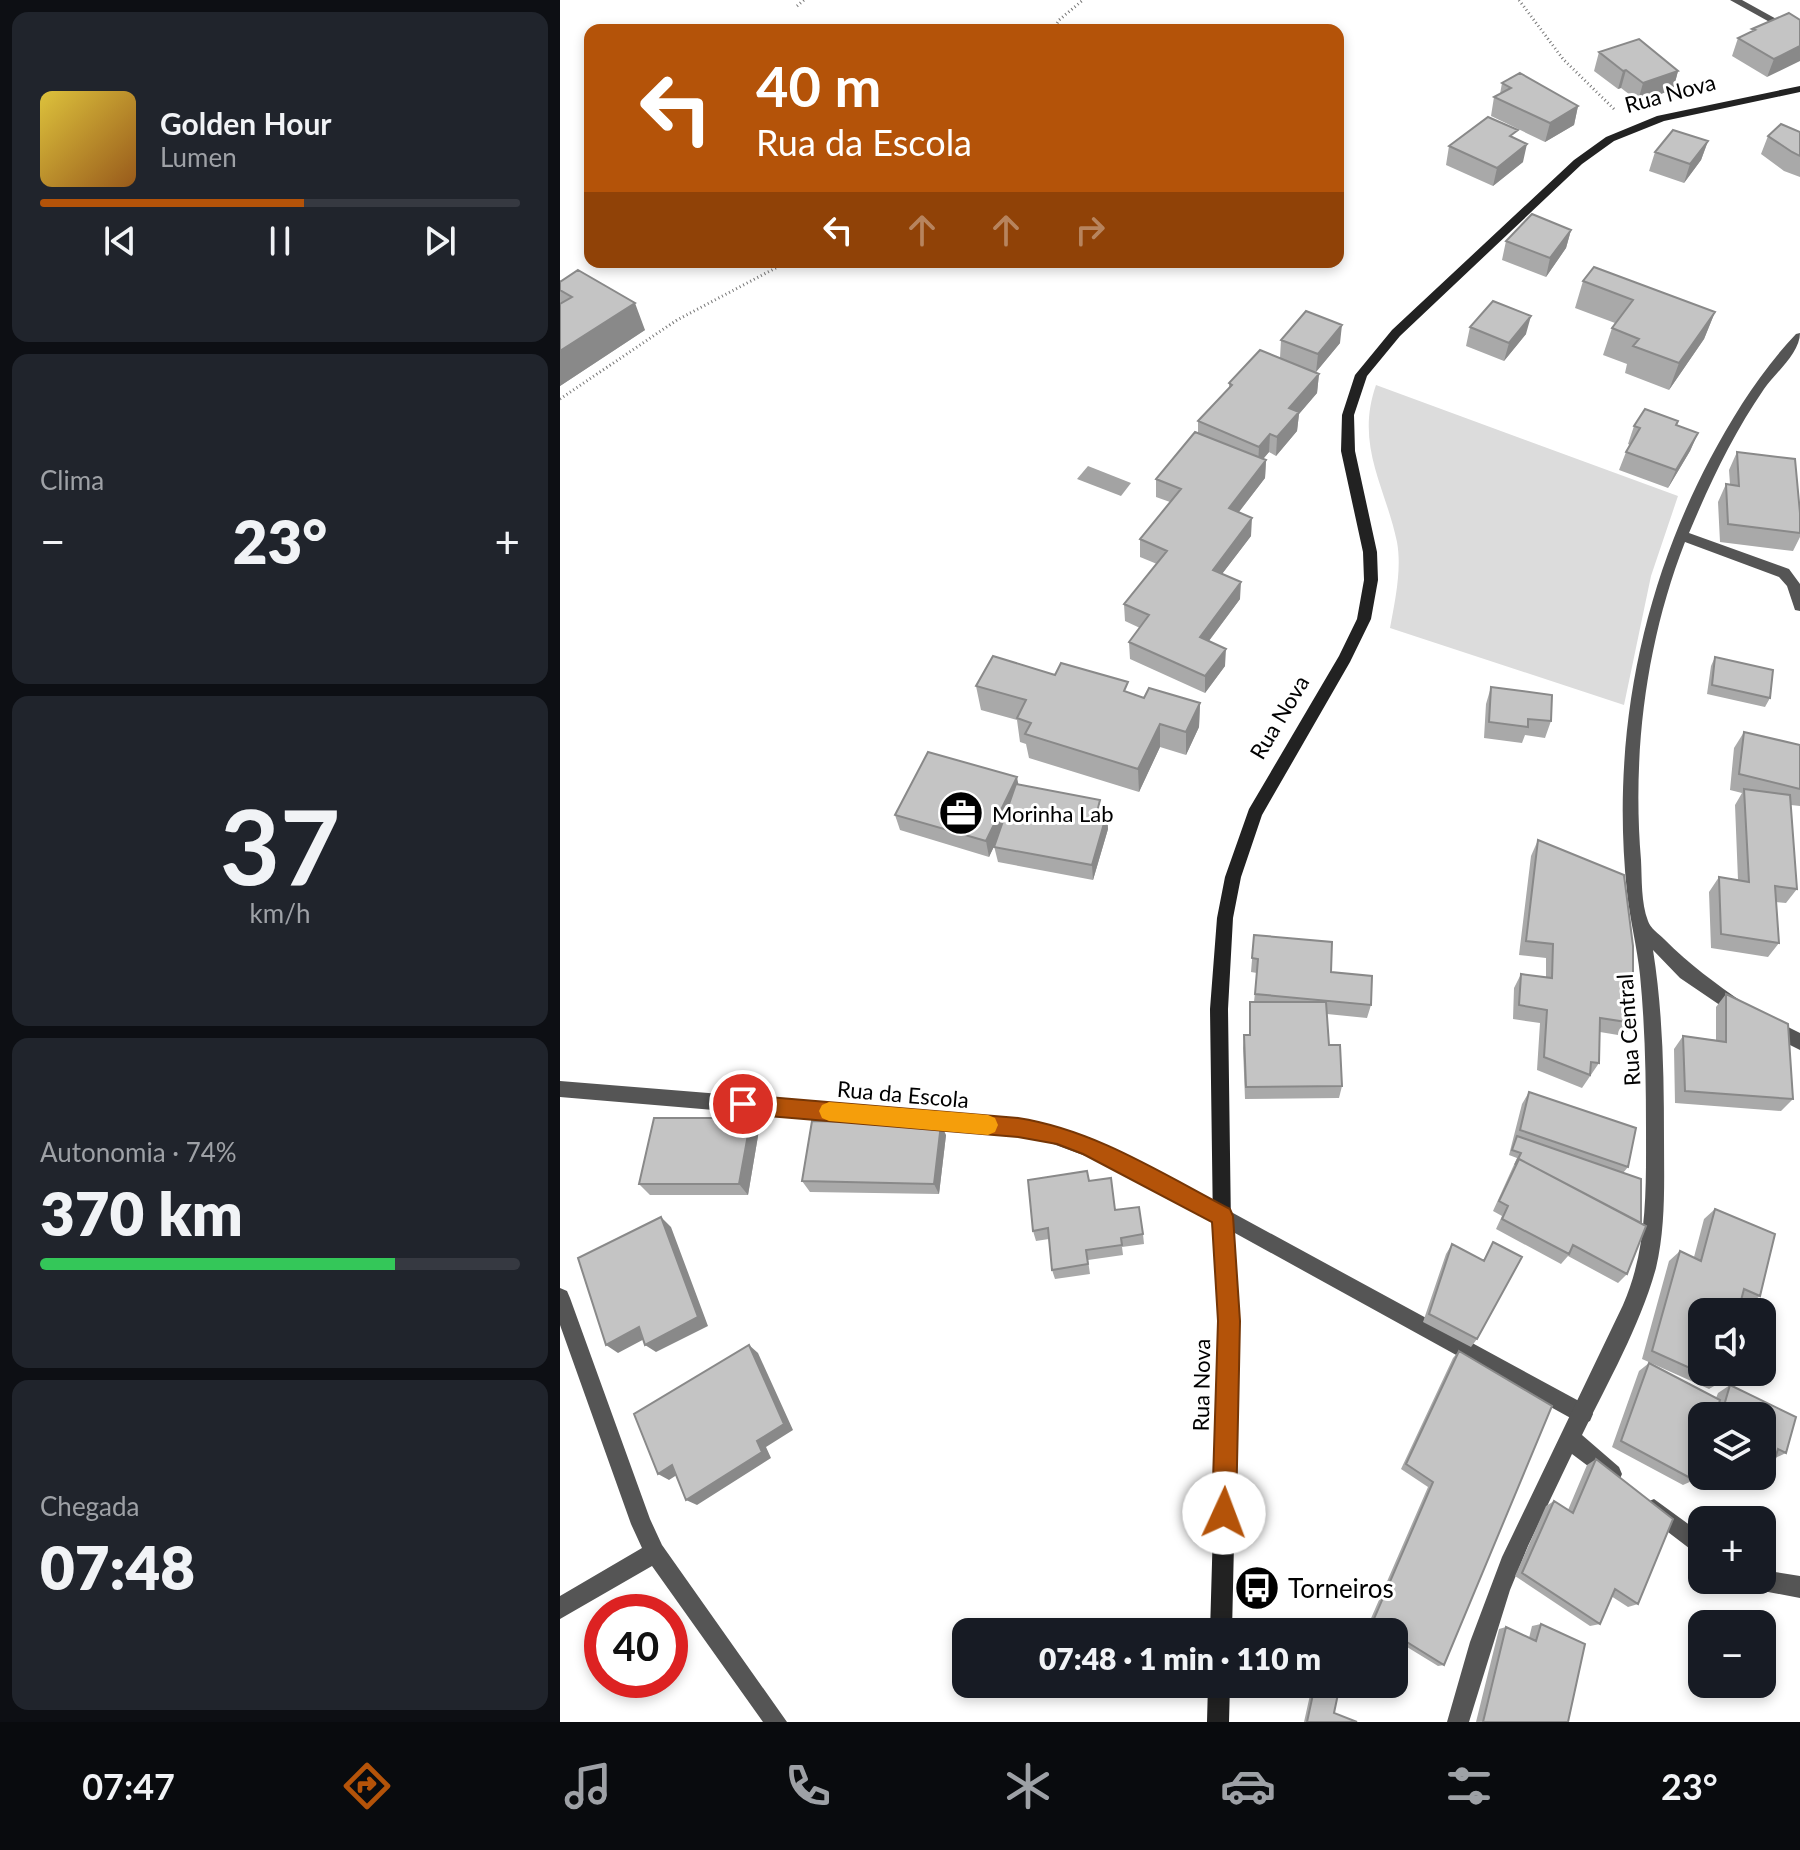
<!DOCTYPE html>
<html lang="pt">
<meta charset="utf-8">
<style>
:root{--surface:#171b24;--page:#20242c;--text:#f1f3f6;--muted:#9ea1a6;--line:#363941;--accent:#b45309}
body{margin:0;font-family:Lato,sans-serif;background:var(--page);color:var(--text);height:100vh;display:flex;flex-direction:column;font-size:30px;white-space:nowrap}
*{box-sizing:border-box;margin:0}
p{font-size:26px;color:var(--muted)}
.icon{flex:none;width:44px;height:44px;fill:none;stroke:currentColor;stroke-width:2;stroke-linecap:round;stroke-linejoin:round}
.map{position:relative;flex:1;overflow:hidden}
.drawer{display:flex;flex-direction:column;gap:12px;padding:12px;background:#0d0f14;width:560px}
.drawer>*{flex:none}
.top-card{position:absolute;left:24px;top:24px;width:760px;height:244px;border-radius:16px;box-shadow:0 4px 12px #0003;background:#b45309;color:#fff;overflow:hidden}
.buttons{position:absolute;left:1128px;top:1298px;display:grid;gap:16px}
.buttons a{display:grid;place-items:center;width:88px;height:88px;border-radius:16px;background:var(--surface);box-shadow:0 4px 12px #0003;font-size:40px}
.speed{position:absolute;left:24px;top:1594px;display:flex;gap:16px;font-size:40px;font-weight:700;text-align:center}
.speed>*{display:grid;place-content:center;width:104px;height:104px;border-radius:50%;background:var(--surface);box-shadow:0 4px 12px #0003;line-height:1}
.speed .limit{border:12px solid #d22;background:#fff;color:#111}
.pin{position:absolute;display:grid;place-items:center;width:68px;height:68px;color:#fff;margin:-34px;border:4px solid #fff;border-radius:50%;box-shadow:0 2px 8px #0007}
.me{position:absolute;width:88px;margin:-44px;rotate:2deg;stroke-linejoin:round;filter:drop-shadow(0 0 6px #0008)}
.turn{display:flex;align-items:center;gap:28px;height:168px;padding:0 40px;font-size:36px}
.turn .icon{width:104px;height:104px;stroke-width:2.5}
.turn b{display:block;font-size:56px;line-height:68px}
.lanes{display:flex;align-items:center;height:76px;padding:0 40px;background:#0003;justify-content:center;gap:40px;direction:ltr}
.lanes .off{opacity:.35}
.big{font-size:60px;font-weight:800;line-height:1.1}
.drawer .card{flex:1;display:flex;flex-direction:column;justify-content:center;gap:12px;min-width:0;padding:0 28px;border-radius:16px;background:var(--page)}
.drawer .dial{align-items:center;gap:0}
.dial b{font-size:104px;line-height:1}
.song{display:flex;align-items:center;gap:24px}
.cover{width:96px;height:96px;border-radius:12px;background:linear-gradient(135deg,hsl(50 70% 55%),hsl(30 70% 35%))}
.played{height:8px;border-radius:4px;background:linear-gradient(90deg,var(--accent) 55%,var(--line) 55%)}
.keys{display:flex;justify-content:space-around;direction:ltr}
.heat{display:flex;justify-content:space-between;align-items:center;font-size:44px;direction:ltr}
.charge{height:12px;border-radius:6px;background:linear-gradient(90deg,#34c759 74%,var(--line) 0)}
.trip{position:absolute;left:392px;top:1618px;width:456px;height:80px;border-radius:16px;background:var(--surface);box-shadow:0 4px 12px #0003;font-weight:800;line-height:80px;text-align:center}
.menu{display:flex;height:128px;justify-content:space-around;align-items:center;background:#090b0e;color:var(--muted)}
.menu .icon{width:56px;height:56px}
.menu .on{color:var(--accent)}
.menu b{font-size:36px;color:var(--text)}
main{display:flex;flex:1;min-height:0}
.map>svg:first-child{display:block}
</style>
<main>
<section class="drawer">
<div class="card">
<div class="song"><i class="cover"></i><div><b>Golden Hour</b><p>Lumen</p></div></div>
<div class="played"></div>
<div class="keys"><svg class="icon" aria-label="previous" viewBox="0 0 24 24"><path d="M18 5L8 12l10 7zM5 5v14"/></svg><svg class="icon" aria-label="pause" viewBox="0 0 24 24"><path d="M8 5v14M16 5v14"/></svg><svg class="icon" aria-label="next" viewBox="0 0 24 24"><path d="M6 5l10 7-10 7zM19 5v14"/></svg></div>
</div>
<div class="card"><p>Clima</p>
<div class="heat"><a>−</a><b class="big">23°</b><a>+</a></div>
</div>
<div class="card dial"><b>37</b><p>km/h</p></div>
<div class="card"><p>Autonomia · 74%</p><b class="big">370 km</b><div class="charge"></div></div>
<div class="card"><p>Chegada</p><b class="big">07:48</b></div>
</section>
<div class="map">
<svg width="1240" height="1722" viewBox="0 0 1240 1722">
<rect width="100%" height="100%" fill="#fff"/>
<path fill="#dcdcdc" d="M816,385l302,111 -27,80 -27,129 -234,-77c5,-27 12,-59 7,-86 -12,-57 -42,-97 -21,-157z"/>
<path fill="#a3a3a3" d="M528,466l43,17 -10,13 -44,-17z"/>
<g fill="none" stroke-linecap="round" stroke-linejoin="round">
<path stroke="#777" stroke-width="3" stroke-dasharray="1 3" stroke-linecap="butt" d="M959,0l44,59 52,51
M237,6l7,-6
M493,30l6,-10 24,-20
M0,399l117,-79 110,-58"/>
<path fill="#555" fill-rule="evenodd" d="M1170,0h12l58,32v7z
M662,1207l368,200 3,7 -3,7 -7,3 -7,-3 -361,-199 -2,-6 2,-6z"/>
<path fill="#555" fill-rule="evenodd" d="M1240,333c0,20 -24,39 -36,56 -31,45 -54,94 -75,144l100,36 11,15v27l-5,-1 -8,-24 -8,-9 -94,-35c-39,100 -53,211 -44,318 1,19 0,43 7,61 2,7 11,13 16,18 26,26 51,44 81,65l3,5 -3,5 -6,3 -6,-3 -53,-36 -27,-28c10,63 11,126 11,189 0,43 2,87 -8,129 -16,58 -48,114 -74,167l37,32 3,7 -3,7 -7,3 -40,-30 -44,92 -18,44 -41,132h-22l23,-80 32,-85 121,-252c25,-57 23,-117 23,-178 0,-51 -1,-101 -6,-152 -3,-28 -10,-55 -13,-83 -16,-151 13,-300 83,-433 24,-45 51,-88 86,-125z
M1210,1018l30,15v17l-36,-18 -3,-6 3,-6z
M0,1081l458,37c77,17 142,55 211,92l2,6 -2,6 -7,3 -131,-67 -46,-17 -27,-5 -458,-39z
M0,1288l7,3 3,7 80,221 12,26 125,177h-24l-111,-156 -92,53v-23l82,-48 -11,-24 -71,-199z
M1094,1499l48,35v24l-55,-42 -3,-7 3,-7z
M1202,1570l38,6v22l-53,-10 -3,-8h18z"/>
<path fill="#222" fill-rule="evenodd" d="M1240,86v6l-136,29 -50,20 -32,23 -182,172 -33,40 -13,39 1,36 22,101 1,28 -7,39 -21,43 -88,153 -21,62 -8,41 -5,91 3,218 8,94 -7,311h-22l9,-311 -6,-94 -3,-218 7,-91 8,-41 24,-68 90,-153 18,-37 7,-39 -1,-28 -22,-101 1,-36 13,-40 37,-45 182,-170 32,-23 51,-21z
M648,1684h22l-1,38h-22z"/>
</g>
<path fill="#a9a9a9" d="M1240,20l-33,57 -35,-21 6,-18 13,-6 1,-3z
M1039,52l79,19 -5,19 -35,11 -17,-13 -3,1 -24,-18z
M942,83l76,23 -4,19 -29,17 -54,-26 3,-19 6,-3z
M1240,132v45l-16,-6 -23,-17 7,-18z
M956,139l7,23 -30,24 -47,-21 3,-19z
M1148,141l-7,19 -17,23 -35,-12 6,-19z
M1011,230l-5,18 -20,29 -44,-17 4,-19z
M0,280l85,50 -85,56z
M1023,281l132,31 -11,27 -35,51 -44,-17 2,-9 -24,-9 9,-27 3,-5 -40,-15z
M910,327l56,7 -22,27 -38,-15z
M721,340l59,3 -24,29 3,2 -2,19 -18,21 -2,17 -21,25 -7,-4 -6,7 3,1 -1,18 -26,34 12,24 -29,38 18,25 -31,42 16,25 -20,27 -75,-34 -1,-17 11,-14 -15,-7 -1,-17 33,-40 -17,-7v-18l30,-37 -14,-5v-18l42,-46v-12l31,-33v-5l51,-25z
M1074,426l64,7 -8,18 -22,37 -49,-18 7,-18 4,-7 -2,-1z
M1177,452l63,61v24l-7,14 -73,-9 -2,-40 8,-18h4l-1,-14z
M1155,657l55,41 -5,9 -58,-13 4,-28z
M495,675l89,23 56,5 -1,24 -13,28 -26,-8 -21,45 -110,-34 -3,-14 -6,-2 -3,-22 -36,-10 -5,-24z
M931,687l60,34 -6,17 -20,-3 -3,8 -38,-5 2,-34z
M1184,732l56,13v61l-9,-1 6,84 -11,14 -10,-1 3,41 -11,14 -57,-9 -2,-56 10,-15 19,3 -3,-75 7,-12 -12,-3 4,-42z
M459,785l88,28 1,16 -15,51 -95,-18 -4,-16 -5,11 -89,-27 -5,-15z
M978,840l95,183 -9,13 -24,-4 -1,31 -17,25 -45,-18 3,-47 -27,-4 1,-31 7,-14 25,4v-20l-27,-3 12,-99z
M694,935l77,37 40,33 -4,13 -40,-4 2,31 13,41 -3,12 -94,1 -2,-51 1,-13h5l1,-33h4l3,-29 -6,-1z
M1166,994l67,105 -12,12 -106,-8 -1,-54 9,-13 33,4v-33z
M969,1092l99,75 -5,6 4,101 -9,9 -50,-27 -7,8 -65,-35 6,-13 -9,-5 24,-53 -8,-3 13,-51z
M199,1130l-11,65h-98l-11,-11z
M386,1135l-7,59 -129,-2 -8,-11z
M529,1181l26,29 28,24 1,10 -22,3 1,8 -35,5 2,14 -35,5 -3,-9 -3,-31 -13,2 -3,-10z
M1155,1209l45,87 -12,9 -7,-4 -20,81 -12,7 -67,-30 27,-98 11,-10 14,6 10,-38z
M933,1242l-16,97 -6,8 -48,-25 23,-68 6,-10 31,17z
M899,1351l-15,314 -6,1 -44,-27v-7h-11l-14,-9 59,-136 -27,-18 52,-111z
M1089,1363l67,35 2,-5 12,-8 66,32 -10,36 -11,5 -2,7 -11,5v-54h-60v45l-2,-1 -6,20 -11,5 -71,-38 27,-76z
M1036,1459l42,145 -10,3 -17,-11 -11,28 -10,2 -75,-50 31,-70 8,-5 14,9 19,-45z
M1173,1476h27v1l-13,6z
M981,1624l27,98h-92l23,-93 7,-2 23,11 3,-12z
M755,1685l19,28 23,9h-53l8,-36z"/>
<path fill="#898989" d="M1240,46v15l-33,16 7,-18z
M1066,70l-5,18 -3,1 5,-18z
M1118,71l-5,19 -35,11 5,-18z
M1018,106l-4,19 -29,17 5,-19z
M1148,141l-7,19 -17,23 6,-19z
M967,144l-4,18 -30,24 4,-18z
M1011,230l-5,18 -20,29 4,-19z
M75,303l10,27 -85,56v-35z
M1155,312l-11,27 -35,51 10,-27z
M971,316l-5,18 -22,27 5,-18z
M782,325l-2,18 -24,29 2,-18z
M759,374l-2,19 -18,21 -2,17 -21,25 1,-19 12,-29z
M1138,433l-8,18 -22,37 8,-18z
M710,434l-1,18 -11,13 1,-18z
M706,460l-1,18 -37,48 1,-18z
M692,518l-1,18 -39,51 1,-17z
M681,582l-1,17 -41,55 1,-17z
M666,649l-1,17 -20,27v-17z
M640,703l-1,24 -13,28v-23z
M600,724v23l-21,45 -1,-23z
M457,777l3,16 -31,64 -3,-16z
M547,813l1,16 -15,51 -1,-15z
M191,1118l8,12 -11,65 -9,-11z
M381,1124l5,11 -7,59 -5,-10z
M101,1217l10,10 37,99 -52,26 -11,-7z
M79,1327l11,9 -32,17 -12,-8z
M189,1345l9,8 35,77 -27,17 5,11 -74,47 -11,-5 71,-59z
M112,1465l11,6 -14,9 -11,-6z"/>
<path fill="#c4c4c4" stroke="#898989" stroke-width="2" d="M1229,13l11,7v26l-26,13 -36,-21 17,-8 -3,-1z
M1079,39l39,32 -35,12 -17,-13 -3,1 -24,-19z
M960,73l58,33 -28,17 -56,-26 17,-9 -9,-5z
M928,117l30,13 -8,6 17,8 -30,24 -48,-22z
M1221,124l19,8v24l-8,-4 -24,-16z
M1113,130l35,11 -18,23 -35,-12z
M972,214l39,16 -21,28 -44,-17z
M1034,267l121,45 -36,51 -46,-17 6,-7 -27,-11 21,-28 -50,-19z
M18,270l57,33 -75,48v-47l12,-7 -12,-7v-8z
M933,301l38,15 -22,27 -39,-16z
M746,311l36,14 -24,29 -37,-14z
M700,350l59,24 -30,34 10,4 -22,25 -7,-3 -11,13 -61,-26 34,-36 -3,-2z
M1085,409l33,12 -2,4 22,8 -22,37 -50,-18 14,-24 -6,-2z
M635,432l71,28 -37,48 23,10 -39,52 28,12 -41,55 26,12 -21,27 -76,-34 20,-27 -25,-11 43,-53 -27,-12 41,-50 -25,-10z
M1177,452l58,7 5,54v20l-72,-9 -2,-40 13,2z
M433,656l62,19 6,-12 67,19 -4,9 20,7 5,-10 51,15 -14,29 -26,-8 -22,45 -113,-35 6,-11 -14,-5 9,-18 -50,-14z
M1155,657l58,13 -3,28 -58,-13z
M931,687l61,8 -1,26 -23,-2v8l-39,-5z
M1184,732l56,13v44l-61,-15z
M368,752l89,25 -31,64 -91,-26z
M456,784l84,16 -3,12 10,1 -15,52 -98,-18z
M1184,789l46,6 7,94 -22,-3 4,57 -58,-9 -2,-57 30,5z
M978,840l86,35 9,71v77l-33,-5 -1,45 -8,-1 -1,13 -46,-18 3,-47 -28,-5 2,-31 31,4 1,-34 -27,-3z
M694,935l78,7 -1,30 41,4 -1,29 -116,-11 3,-35 -6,-1z
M1166,994l62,30 5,75 -108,-8 -2,-55 43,6z
M690,1002h76l3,43h11l2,41 -96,1 -2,-52h6z
M969,1092l107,36 -8,39 -108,-37z
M94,1118h97l-12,66h-100z
M252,1121l129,3 -7,60 -132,-3z
M957,1136l124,43v44l-122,-64 -4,6 6,-12 -9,-3z
M959,1159l127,67 -19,48 -54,-29 -4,9 -67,-35 6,-13 -9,-5z
M527,1171l2,10 22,-3 4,32 24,-3 4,27 -22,4 1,7 -36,5 2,14 -36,6 -4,-42 -15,3 -5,-51z
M1155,1209l60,25 -15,62 -16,-7 -6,23h-36v60h22l-3,10 -69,-31 28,-100 21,10z
M101,1217l37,100 -53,28 -6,-18 -33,18 -28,-87z
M933,1242l29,15 -45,82 -48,-25 23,-70 32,17z
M189,1345l35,79 -27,17 5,11 -76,48 -14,-35 -14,9 -24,-60z
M899,1351l93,55 -108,259 -50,-31v-2h-2l-19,-11 60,-139 -27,-18z
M1089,1363l71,37 -5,16h-13v40l-8,24 -73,-39z
M1170,1385l66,32 -10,36 -8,-4 -5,16 -9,-4 -2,8v-53h-41z
M1036,1459l77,60 -35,85 -23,-15 -15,35 -78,-51 32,-72 19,12z
M981,1624l44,20 -17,78h-85l23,-95 30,14z
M597,1628h25v4h-25z
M755,1685l23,9 -4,19 23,9h-50z"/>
<path fill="#b45309" stroke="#753606" stroke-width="2" d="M183,1095l275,23c77,12 143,55 212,91l3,7 7,105 -4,192 -4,8 -8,4 -9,-4 -3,-8 6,-192 -6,-99 -129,-68 -26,-10 -39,-7 -275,-23 -7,-3 -3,-7 3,-7z"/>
<path fill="#f59e0b" d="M269,1102l159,13 7,3 3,7 -3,7 -7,3 -159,-14 -7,-3 -3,-7 3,-6z"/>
<defs>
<g id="office-disc" transform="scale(2.3)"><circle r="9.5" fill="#000" stroke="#fff"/><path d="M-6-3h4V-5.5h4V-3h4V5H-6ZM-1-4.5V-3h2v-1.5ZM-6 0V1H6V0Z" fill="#fff"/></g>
<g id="bus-disc" transform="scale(2.3)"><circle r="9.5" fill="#000" stroke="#fff"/><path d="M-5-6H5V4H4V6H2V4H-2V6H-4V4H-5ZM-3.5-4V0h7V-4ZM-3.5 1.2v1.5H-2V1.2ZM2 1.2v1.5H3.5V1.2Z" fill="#fff"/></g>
</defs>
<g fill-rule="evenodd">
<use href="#office-disc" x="401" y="813"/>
<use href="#bus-disc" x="697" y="1588"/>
</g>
<g text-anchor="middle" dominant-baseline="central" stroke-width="6" stroke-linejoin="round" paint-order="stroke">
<g font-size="22" fill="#000" stroke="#fff">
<text transform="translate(1110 93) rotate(-15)">Rua Nova</text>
<text transform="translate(719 717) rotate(-59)">Rua Nova</text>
<text transform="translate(1068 1030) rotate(-94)">Rua Central</text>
<text transform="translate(343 1094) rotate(5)">Rua da Escola</text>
<text transform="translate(641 1385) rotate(-89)">Rua Nova</text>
</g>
<g font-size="22" fill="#000" stroke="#fff" text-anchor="start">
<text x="432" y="813">Morinha Lab</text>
</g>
<g font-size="26" fill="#000" stroke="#fff" text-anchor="start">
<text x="728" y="1588">Torneiros</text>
</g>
</g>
</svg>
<div class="buttons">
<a><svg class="icon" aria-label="sound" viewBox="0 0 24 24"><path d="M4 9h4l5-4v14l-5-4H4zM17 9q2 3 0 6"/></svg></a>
<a><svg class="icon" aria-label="layers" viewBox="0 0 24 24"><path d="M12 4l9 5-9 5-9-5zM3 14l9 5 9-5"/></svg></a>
<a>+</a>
<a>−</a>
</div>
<div class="speed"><div class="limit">40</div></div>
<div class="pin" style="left:183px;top:1104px;background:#d93025"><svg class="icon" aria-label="arrive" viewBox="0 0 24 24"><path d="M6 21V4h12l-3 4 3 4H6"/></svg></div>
<svg class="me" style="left:664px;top:1513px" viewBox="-20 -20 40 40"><circle r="19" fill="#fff"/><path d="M0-13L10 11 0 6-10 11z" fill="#b45309"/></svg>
<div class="trip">07:48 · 1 min · 110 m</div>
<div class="top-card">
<div class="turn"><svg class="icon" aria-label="left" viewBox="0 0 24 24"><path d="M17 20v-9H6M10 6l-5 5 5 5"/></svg><div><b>40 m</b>Rua da Escola</div></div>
<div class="lanes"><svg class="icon" aria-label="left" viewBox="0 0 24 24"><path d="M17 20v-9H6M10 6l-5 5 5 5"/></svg><svg class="icon off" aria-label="ahead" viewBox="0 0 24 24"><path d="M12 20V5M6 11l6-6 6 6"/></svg><svg class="icon off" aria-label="ahead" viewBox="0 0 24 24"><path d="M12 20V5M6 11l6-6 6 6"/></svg><svg class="icon off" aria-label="right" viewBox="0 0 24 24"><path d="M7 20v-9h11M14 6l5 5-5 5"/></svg></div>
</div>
</div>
</main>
<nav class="menu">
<b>07:47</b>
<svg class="icon on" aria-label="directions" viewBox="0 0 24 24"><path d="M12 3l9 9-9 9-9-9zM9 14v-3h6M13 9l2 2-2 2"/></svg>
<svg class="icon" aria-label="music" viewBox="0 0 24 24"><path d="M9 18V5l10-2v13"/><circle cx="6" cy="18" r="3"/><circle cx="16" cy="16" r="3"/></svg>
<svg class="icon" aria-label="phone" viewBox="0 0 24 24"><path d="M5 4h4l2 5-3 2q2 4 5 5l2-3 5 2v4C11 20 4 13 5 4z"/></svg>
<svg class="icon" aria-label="climate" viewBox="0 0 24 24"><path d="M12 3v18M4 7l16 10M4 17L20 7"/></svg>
<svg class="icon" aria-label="car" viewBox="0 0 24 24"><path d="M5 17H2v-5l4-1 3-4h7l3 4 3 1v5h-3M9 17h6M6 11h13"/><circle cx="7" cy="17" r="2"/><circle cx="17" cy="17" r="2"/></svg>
<svg class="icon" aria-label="filters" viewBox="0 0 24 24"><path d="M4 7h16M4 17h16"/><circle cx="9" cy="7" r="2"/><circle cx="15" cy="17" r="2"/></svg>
<b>23°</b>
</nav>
